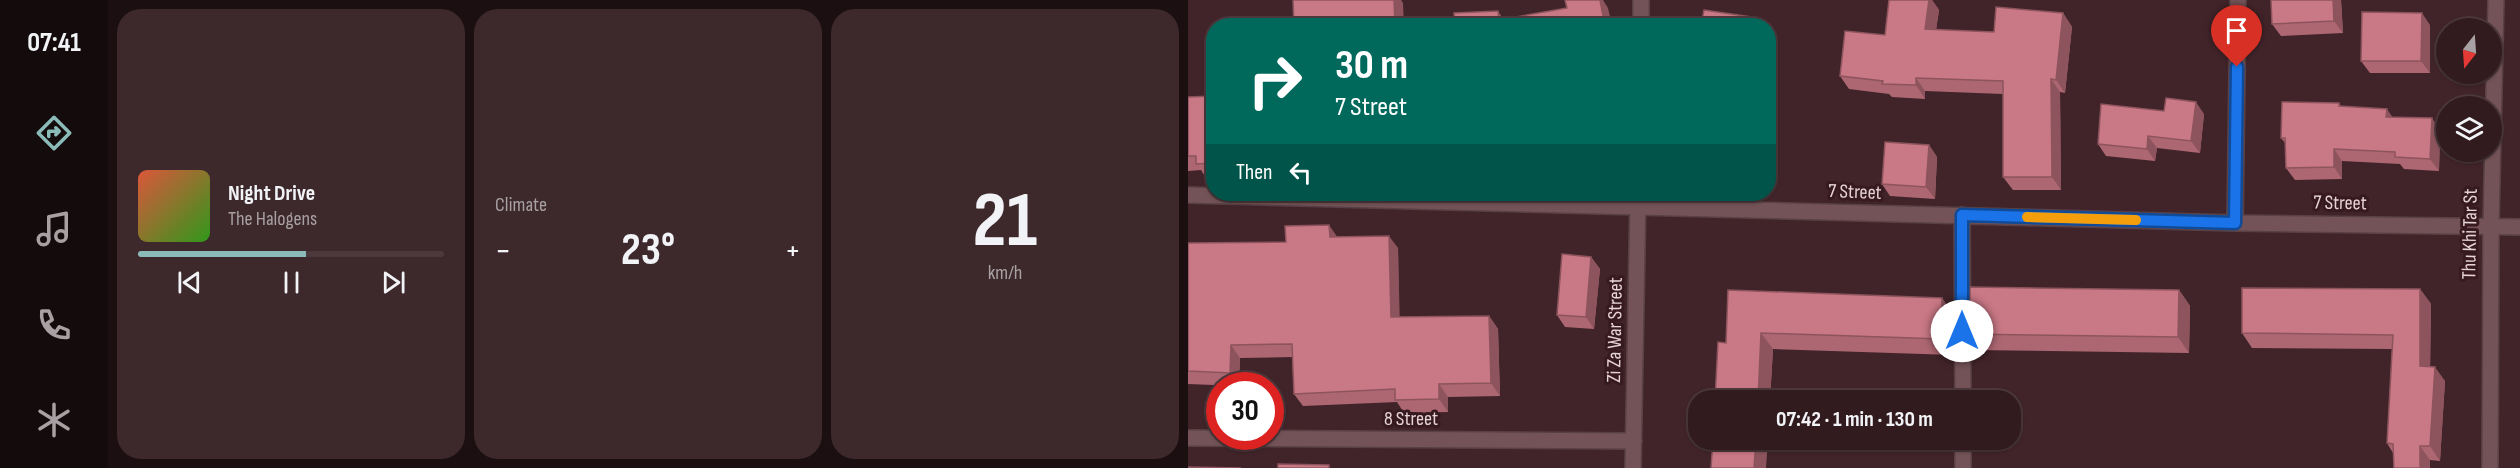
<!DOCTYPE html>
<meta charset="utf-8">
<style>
:root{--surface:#311b1f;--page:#3d282c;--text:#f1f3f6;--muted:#a8a1a4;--line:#4c393d;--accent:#8bbbb9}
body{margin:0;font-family:"Sofia Sans Condensed",sans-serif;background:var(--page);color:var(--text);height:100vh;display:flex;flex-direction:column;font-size:22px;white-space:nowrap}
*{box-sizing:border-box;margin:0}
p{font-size:20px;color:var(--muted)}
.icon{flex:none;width:33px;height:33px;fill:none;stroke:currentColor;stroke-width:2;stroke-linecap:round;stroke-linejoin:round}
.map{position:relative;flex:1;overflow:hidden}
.side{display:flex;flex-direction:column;gap:9px;padding:9px;background:#1b0f11;width:1080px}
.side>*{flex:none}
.hud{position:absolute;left:18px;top:18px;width:570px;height:183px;border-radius:24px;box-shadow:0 2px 4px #0004,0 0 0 2px var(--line);background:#00695c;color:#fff;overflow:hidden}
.needle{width:39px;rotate:197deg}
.buttons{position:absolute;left:1248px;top:18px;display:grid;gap:12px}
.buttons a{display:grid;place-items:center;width:66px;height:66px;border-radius:50%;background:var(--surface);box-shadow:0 2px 4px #0004,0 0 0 2px var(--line);font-size:30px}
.speed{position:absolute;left:18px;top:372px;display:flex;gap:12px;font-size:30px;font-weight:700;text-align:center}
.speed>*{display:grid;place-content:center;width:78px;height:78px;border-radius:50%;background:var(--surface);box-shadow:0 2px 4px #0004,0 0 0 2px var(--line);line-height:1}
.speed .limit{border:9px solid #d22;background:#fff;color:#111}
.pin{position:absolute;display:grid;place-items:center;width:51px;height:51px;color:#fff;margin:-62px -26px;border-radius:50% 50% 50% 0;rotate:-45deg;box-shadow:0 0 6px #0007}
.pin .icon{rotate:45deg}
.me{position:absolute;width:66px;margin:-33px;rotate:0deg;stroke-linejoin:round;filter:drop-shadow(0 0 4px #0008)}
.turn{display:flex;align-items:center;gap:21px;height:126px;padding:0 30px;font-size:27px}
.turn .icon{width:78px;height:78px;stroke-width:2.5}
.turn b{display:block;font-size:42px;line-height:51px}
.then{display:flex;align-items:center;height:57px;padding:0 30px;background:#0003;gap:12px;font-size:22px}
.big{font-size:45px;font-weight:700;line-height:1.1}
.side .card{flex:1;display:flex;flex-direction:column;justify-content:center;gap:9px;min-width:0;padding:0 21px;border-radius:24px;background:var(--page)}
.side .dial{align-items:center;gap:0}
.dial b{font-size:78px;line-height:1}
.song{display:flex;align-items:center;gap:18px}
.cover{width:72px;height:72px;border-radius:9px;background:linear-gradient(135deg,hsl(10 70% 55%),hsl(110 70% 35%))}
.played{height:6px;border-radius:3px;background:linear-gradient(90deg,var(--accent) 55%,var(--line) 55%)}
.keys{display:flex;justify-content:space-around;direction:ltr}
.heat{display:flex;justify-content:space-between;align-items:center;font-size:33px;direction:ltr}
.side .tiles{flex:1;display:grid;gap:9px;grid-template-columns:repeat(3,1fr)}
.trip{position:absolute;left:500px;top:390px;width:333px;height:60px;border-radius:24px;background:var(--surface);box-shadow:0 2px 4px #0004,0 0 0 2px var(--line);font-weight:700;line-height:60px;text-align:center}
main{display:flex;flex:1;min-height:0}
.menu{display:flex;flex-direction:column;width:108px;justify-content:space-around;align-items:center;background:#140b0c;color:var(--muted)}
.menu .icon{width:42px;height:42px}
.menu .current{color:var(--accent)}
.menu b{font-size:27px;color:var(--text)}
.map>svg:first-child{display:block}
</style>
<main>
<nav class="menu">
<b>07:41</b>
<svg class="icon current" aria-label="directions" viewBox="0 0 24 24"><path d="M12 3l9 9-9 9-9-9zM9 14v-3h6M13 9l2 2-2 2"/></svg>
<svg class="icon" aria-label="music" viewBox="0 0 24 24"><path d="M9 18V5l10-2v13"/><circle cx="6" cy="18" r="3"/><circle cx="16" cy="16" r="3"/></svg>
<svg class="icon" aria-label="phone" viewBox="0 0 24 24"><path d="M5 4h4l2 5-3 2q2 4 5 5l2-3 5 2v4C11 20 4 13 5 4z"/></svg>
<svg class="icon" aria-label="climate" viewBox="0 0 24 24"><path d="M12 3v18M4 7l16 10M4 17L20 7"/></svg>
</nav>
<section class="side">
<div class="tiles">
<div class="card">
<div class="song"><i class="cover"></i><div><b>Night Drive</b><p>The Halogens</p></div></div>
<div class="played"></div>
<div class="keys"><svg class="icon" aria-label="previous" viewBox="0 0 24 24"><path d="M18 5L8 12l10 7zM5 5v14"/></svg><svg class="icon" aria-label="pause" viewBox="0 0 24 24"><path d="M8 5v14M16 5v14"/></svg><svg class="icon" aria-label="next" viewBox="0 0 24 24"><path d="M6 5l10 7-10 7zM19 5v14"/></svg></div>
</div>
<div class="card"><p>Climate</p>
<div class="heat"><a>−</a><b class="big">23°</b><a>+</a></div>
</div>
<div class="card dial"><b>21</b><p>km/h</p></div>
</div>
</section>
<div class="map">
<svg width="1332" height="468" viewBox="0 0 1332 468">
<rect width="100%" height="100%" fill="#412429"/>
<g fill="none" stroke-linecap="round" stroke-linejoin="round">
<g stroke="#584044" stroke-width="18">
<path id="minor" d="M453,26v-26
M0,195l1047,28 285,4
M774,215l1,185
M1047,223l3,-223
M0,438l446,3
M775,440v28
M445,468l5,-274"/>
</g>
<g stroke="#584044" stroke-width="18">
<path id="tertiary" d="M1302,468l1,-242 5,-226"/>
</g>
<use href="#minor" stroke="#735357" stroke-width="15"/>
<use href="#tertiary" stroke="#735357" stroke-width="15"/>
</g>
<path fill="#ad6772" d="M701,0h43l7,10 -3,20 58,2 69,-19 9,14 -7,66 -5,-1 1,98h-48l-10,-13v-83l-78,-3v8l-33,-2 -3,-3 -40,-5 -9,-13 45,-41z
M1153,0l2,33 -62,3 -9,-12z
M1242,25v48h-60l-9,-12z
M26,96v82h-8l-5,-8 -13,1v-74z
M1151,103l2,3 52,11 47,13 -1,41 -35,-2 -4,-5 -58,-3v18l-47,1 -9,-12v-24l-5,-6z
M976,111l40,3 -4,39 -43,-5 -2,13 -49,-5 -8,-12z
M741,145l8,12 -2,42 -45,-3 -8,-12z
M150,237l60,11 1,69 90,-1 9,13 2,67 -52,1v15l-44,1 -7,-11 -94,4 -9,-12 -2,-37 -52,1 -1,28 -51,-2v-141l98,-1z
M403,257l9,12 -6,60 -29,-2 -8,-12z
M1232,289l11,15 -1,62 15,15 -5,80 -10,-1v8h-36l-1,-15 -6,-10 5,-94 -140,-1 -10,-15z
M540,290l214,8 11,16v41l-180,-6 -3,51h-55l11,-57z
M991,290l11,16 -1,47 -217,-3 -11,-16 9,-35z
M786,440h32l-2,9 -26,-4z"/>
<path fill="#8d545d" d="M206,0h7l2,3 1,23h-9z
M412,0h3l5,8 4,18h-7z
M741,0h3l7,10 -5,33 -9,-14z
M1145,0h8l2,33 -9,-12z
M310,11l10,15 -9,-6z
M875,13l9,14 -7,66 -9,-13z
M1234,13l8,12v48l-9,-12z
M570,18l5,8h-6z
M728,78l9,13v8l-9,-14z
M863,79l9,13 1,98 -9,-13z
M1008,102l8,12 -4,39 -9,-12z
M1199,109l8,12 -9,-4z
M1244,118l8,12 -1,41 -9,-12z
M960,136l9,12 -2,13 -8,-12z
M741,145l8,12 -2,42 -9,-12z
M1146,149l8,12v18l-8,-12z
M141,225l9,13 -8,-1z
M201,236l9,12 2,82 -9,-13z
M403,257l9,12 -6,60 -8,-12z
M1232,289l11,15 -1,76 -10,-14z
M991,290l11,16 -1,47 -11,-16z
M754,298l11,16v41l-11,-16z
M301,316l9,13 2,67 -9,-13z
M573,333l12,16 -3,51h-12z
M43,345l9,13 -2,28 -8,-13z
M1247,367l10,14 -5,80 -10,-15z
M251,384l9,13v15l-9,-13z
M568,440h12l-2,28h-12z
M809,440h9l-2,9z
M1232,446l10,14v8h-10z"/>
<path fill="#c97885" stroke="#8d545d" stroke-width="1.5" d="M105,0h101l1,26h-101z
M377,0h35l5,26h-150l-1,-13 44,-2 1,9 68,-12z
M701,0h40l-4,29 69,3 2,-25 67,6 -7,67 -5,-1 1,98h-49v-96l-87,-3v7l-34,-1 1,-3 -43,-5 5,-45 40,4z
M1083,0h62l1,21 -62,3z
M516,10l54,8 -1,8h-56z
M1174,12l60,1 -1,48h-60z
M26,96v67l-18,1v-8h-8v-59z
M978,98l30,4 -5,39 -43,-5 -1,13 -49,-5 3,-40 63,7z
M1094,102l57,1v3l48,3 -1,8 46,1 -2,41 -35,-2v-5l-61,-3v18l-48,1 -1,-30h-4z
M697,142l44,3 -3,42 -44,-3z
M141,225l1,12 59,-1 2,81 98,-1 2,67 -52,1v15l-44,1v-11l-101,5 -2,-50 -61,1 -1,28 -42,-2v-128l98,-1 -1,-16z
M374,254l29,3 -5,60 -29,-2z
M782,287l209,3 -1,47 -217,-3v-35h9z
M1054,288l178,1v77l15,1 -5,79h-10v22h-26l-1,-24 -6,-1 6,-108 -151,-2z
M540,290l214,8v41l-181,-6 -3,67h-43l3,-58 8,1z
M788,397l19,3h-20z
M525,440h43l-2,28h-43z
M90,464l51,1v3h-51z
M0,467l53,1h-53z"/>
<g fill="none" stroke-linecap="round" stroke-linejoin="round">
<g stroke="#114b97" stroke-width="15">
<path id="route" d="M774,331v-116l273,8 2,-156"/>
</g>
<use href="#route" stroke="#1a73e8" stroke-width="10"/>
<path stroke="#f59e0b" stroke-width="10" d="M839,217l109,3"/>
</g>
<g text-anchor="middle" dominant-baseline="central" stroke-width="6" stroke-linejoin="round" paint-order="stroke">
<g font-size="20" fill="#e6d3d5" stroke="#361a1f">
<text transform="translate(667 192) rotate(2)">7 Street</text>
<text transform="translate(1152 203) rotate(1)">7 Street</text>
<text transform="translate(1282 234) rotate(-89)">Thu Khi Tar St</text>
<text transform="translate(427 330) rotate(-89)">Zi Za War Street</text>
<text x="223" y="419">8 Street</text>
</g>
</g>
</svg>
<div class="buttons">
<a><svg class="needle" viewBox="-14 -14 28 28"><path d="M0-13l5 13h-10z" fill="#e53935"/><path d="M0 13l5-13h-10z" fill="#a8a1a4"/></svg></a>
<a><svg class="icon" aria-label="layers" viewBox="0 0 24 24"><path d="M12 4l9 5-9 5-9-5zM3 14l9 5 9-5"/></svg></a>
</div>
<div class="speed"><div class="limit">30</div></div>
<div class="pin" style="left:1049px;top:67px;background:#d93025"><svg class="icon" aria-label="arrive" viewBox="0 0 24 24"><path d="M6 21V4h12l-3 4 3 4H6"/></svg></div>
<svg class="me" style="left:774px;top:331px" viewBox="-20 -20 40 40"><circle r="19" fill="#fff"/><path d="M0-13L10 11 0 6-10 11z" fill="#1a73e8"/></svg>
<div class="trip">07:42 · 1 min · 130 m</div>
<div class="hud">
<div class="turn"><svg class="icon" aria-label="right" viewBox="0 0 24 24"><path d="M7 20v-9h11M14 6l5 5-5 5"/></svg><div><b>30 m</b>7 Street</div></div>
<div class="then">Then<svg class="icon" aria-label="left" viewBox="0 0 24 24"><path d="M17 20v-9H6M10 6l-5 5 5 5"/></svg></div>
</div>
</div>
</main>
